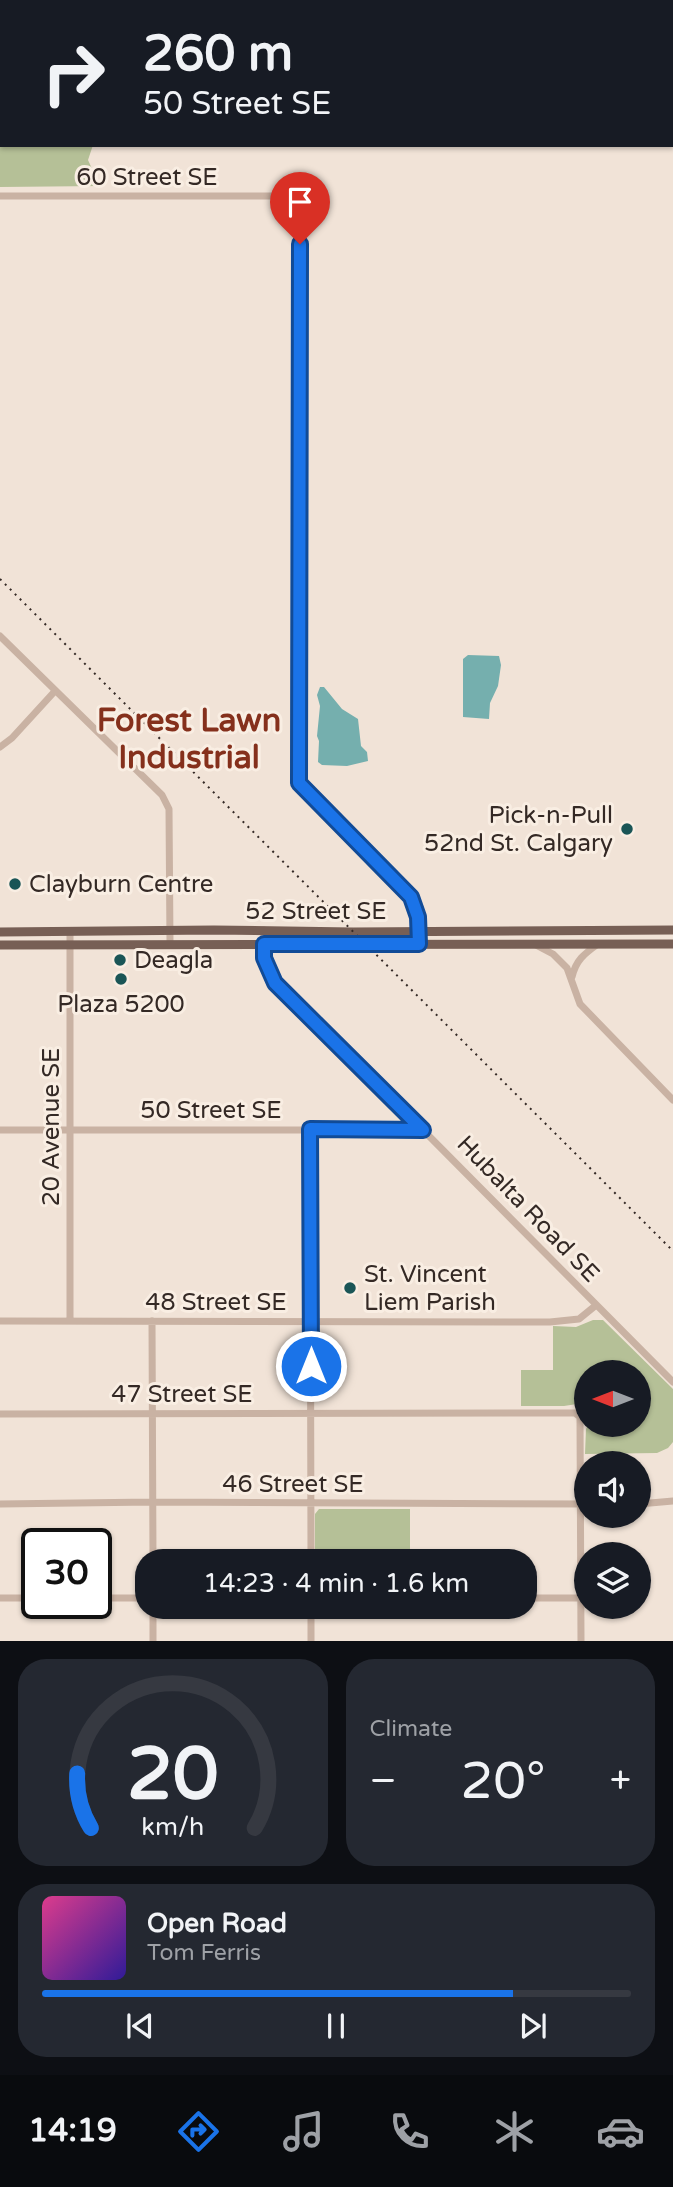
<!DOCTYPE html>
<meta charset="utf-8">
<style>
:root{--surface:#171b24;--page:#242831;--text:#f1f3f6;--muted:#9ea1a6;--line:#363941;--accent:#1a73e8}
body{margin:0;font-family:"Varela Round",sans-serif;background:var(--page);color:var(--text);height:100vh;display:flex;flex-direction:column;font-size:26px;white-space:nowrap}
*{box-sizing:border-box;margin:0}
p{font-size:23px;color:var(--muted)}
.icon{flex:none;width:38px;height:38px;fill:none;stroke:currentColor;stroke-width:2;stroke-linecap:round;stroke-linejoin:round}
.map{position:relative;height:1641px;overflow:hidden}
.drawer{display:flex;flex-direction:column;gap:18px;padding:18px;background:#0d0f14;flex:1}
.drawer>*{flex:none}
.guide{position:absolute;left:0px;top:0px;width:674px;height:147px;box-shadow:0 2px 5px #0004;background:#171b24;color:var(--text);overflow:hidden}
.needle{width:46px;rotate:270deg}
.controls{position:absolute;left:574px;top:1360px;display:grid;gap:14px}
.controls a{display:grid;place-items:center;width:77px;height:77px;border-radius:50%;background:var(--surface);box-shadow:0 2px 5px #0004;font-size:35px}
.speed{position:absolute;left:21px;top:1528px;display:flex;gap:14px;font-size:35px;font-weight:700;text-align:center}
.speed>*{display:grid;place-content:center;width:91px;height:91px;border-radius:50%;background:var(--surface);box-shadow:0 2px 5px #0004;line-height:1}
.speed .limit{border:4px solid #111;border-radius:10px;background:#fff;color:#111}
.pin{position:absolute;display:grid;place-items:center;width:60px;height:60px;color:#fff;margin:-72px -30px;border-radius:50% 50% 50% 0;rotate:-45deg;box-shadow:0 0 7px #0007}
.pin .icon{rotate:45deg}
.me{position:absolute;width:77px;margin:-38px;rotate:0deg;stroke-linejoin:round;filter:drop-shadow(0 0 5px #0008)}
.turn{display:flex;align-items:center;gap:24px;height:147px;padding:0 28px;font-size:32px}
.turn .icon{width:91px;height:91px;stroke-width:2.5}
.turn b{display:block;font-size:49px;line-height:60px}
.big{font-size:52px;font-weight:600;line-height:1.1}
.drawer .widget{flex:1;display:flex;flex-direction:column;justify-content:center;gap:10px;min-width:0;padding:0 24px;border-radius:28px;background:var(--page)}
.drawer .dial{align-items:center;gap:0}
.dial svg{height:182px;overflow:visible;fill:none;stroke:var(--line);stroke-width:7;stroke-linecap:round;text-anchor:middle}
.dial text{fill:var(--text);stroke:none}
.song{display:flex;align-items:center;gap:21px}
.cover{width:84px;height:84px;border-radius:10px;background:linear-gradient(135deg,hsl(330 70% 55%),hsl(250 70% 35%))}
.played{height:7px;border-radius:4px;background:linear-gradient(90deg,var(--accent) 80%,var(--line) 80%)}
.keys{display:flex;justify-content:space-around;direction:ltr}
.heat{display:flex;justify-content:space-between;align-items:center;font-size:38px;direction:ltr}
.drawer .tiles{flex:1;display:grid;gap:18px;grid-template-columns:1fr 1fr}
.widget:last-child{grid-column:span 2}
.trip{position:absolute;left:135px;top:1549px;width:402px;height:70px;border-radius:28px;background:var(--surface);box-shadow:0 2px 5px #0004;font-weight:600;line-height:70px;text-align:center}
.tabs{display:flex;height:112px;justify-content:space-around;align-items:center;background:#090b0e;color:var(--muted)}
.tabs .icon{width:49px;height:49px}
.tabs .on{color:var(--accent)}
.tabs b{font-size:32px;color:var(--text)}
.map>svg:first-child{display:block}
</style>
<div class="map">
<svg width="673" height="1641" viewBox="0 0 673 1641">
<rect width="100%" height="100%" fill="#f1e3d7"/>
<path fill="#b5c097" d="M0,0h311l-2,2h-307v143h91l-5,15 12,26 -100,1z
M593,1320h10l70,69v53l-5,6 -11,5 -72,1 1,-25 2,-4 51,-1v-52h-53v37l-9,-5 -13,2h-43v-36h32v-44l23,1z
M319,1509h91v52h-95v-47z"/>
<path fill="#75afae" d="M468,655l31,1 2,9 -3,21 -8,17 -1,16 -26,-2v-58z
M320,687h4l18,22 16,10 3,27 6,6 1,9 -21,5 -25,-1 -4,-3 1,-21 -2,-5 3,-30 -3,-11z"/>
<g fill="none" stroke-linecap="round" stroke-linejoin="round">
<path stroke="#c9b2a3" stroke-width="7" d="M0,196h281l12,2 7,21 -1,564 112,114 7,20 1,27
M0,636l162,159 7,14 1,135
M0,747l12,-9 43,-47
M264,930v28l11,25 148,147 250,252
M70,932v389
M534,944l19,10 14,14 13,36 93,96
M572,977c4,-17 12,-23 26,-33
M310,1129l1,432
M0,1130h423
M0,1321l550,1 29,-3 16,-13
M152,1321l1,240
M0,1414l575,-1 5,4 1,224
M0,1504l152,-2 434,2
M639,1504l34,-3
M0,1598h37
M96,1598h51
M525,1598h55
M153,1606v35
M311,1606v35"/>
<path stroke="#775f55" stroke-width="9" d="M0,932l214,-2 139,2 320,-2
M0,945l673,-1"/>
<path stroke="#342925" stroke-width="2" stroke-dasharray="2 5" stroke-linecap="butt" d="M0,579l673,672"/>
</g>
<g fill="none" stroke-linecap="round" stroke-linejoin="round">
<g stroke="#114b97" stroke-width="18">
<path id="route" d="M300,244l-1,539 112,114 7,20 1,27h-155v14l11,25 148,147 -113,-1 1,237"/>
</g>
<use href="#route" stroke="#1a73e8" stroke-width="12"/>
</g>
<g fill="#1a5556" stroke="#f9eee3" stroke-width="2.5">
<circle cx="627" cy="829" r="7"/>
<circle cx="15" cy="884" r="7"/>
<circle cx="120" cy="960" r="7"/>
<circle cx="121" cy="979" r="7"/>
<circle cx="350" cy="1288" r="7"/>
</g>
<g text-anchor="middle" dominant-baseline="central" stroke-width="6" stroke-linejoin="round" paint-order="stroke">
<g font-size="24" fill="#342925" stroke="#f9eee3">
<text x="147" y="177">60 Street SE</text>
<text x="316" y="911">52 Street SE</text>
<text x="211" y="1110">50 Street SE</text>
<text transform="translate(51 1127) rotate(-90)">20 Avenue SE</text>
<text transform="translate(528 1209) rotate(46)">Hubalta Road SE</text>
<text x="216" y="1302">48 Street SE</text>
<text x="182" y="1394">47 Street SE</text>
<text x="293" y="1484">46 Street SE</text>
</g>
<g font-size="24" fill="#342925" stroke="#f9eee3" text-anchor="start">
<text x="613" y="815" text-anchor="end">Pick-n-Pull<tspan x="613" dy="28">52nd St. Calgary</tspan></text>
<text x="29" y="884">Clayburn Centre</text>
<text x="134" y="960">Deagla</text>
<text x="121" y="1004" text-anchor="middle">Plaza 5200</text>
<text x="364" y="1274">St. Vincent<tspan x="364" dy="28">Liem Parish</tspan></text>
</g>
<g font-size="32" font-weight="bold" fill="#85301c" stroke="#f9eee3">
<text x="189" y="721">Forest Lawn<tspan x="189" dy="37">Industrial</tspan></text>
</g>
</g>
</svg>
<div class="controls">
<a><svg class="needle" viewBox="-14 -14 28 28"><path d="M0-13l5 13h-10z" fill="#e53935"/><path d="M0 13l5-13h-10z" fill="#9ea1a6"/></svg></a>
<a><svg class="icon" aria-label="sound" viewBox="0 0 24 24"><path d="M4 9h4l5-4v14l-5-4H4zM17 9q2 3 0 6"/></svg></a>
<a><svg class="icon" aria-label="layers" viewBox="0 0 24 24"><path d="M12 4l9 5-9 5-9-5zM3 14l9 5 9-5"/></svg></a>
</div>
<div class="speed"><div class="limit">30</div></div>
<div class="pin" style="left:300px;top:244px;background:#d93025"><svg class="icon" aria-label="arrive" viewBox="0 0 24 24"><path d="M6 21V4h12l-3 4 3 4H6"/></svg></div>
<svg class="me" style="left:311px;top:1366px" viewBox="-20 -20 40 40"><circle r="17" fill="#1a73e8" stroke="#fff" stroke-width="3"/><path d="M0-11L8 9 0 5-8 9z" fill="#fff"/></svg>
<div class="trip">14:23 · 4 min · 1.6 km</div>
<div class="guide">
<div class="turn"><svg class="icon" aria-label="right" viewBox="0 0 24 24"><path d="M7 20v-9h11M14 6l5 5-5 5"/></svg><div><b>260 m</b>50 Street SE</div></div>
</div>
</div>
<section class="drawer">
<div class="tiles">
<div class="widget dial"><svg viewBox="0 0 100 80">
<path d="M14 69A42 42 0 1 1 86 69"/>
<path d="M14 69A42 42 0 0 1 8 45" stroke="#1a73e8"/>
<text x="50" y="56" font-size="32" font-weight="700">20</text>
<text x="50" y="72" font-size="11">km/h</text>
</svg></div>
<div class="widget"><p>Climate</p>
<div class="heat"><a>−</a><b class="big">20°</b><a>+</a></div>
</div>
<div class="widget">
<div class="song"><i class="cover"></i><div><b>Open Road</b><p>Tom Ferris</p></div></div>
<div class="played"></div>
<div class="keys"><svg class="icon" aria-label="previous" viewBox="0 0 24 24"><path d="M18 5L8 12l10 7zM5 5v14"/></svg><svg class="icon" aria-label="pause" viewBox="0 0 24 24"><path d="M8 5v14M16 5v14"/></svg><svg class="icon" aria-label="next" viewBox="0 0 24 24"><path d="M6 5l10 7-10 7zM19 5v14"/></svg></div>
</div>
</div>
</section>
<nav class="tabs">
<b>14:19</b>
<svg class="icon on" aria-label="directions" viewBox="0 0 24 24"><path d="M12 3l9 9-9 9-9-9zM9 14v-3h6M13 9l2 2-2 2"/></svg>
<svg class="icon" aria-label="music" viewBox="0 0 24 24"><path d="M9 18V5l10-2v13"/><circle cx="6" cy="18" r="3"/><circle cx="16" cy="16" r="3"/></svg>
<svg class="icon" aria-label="phone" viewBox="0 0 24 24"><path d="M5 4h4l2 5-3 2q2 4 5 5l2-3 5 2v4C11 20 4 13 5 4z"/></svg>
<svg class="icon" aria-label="climate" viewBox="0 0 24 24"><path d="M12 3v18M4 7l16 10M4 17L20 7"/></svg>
<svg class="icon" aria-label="car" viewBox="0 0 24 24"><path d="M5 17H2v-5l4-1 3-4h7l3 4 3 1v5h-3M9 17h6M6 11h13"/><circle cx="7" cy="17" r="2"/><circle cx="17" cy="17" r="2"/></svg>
</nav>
